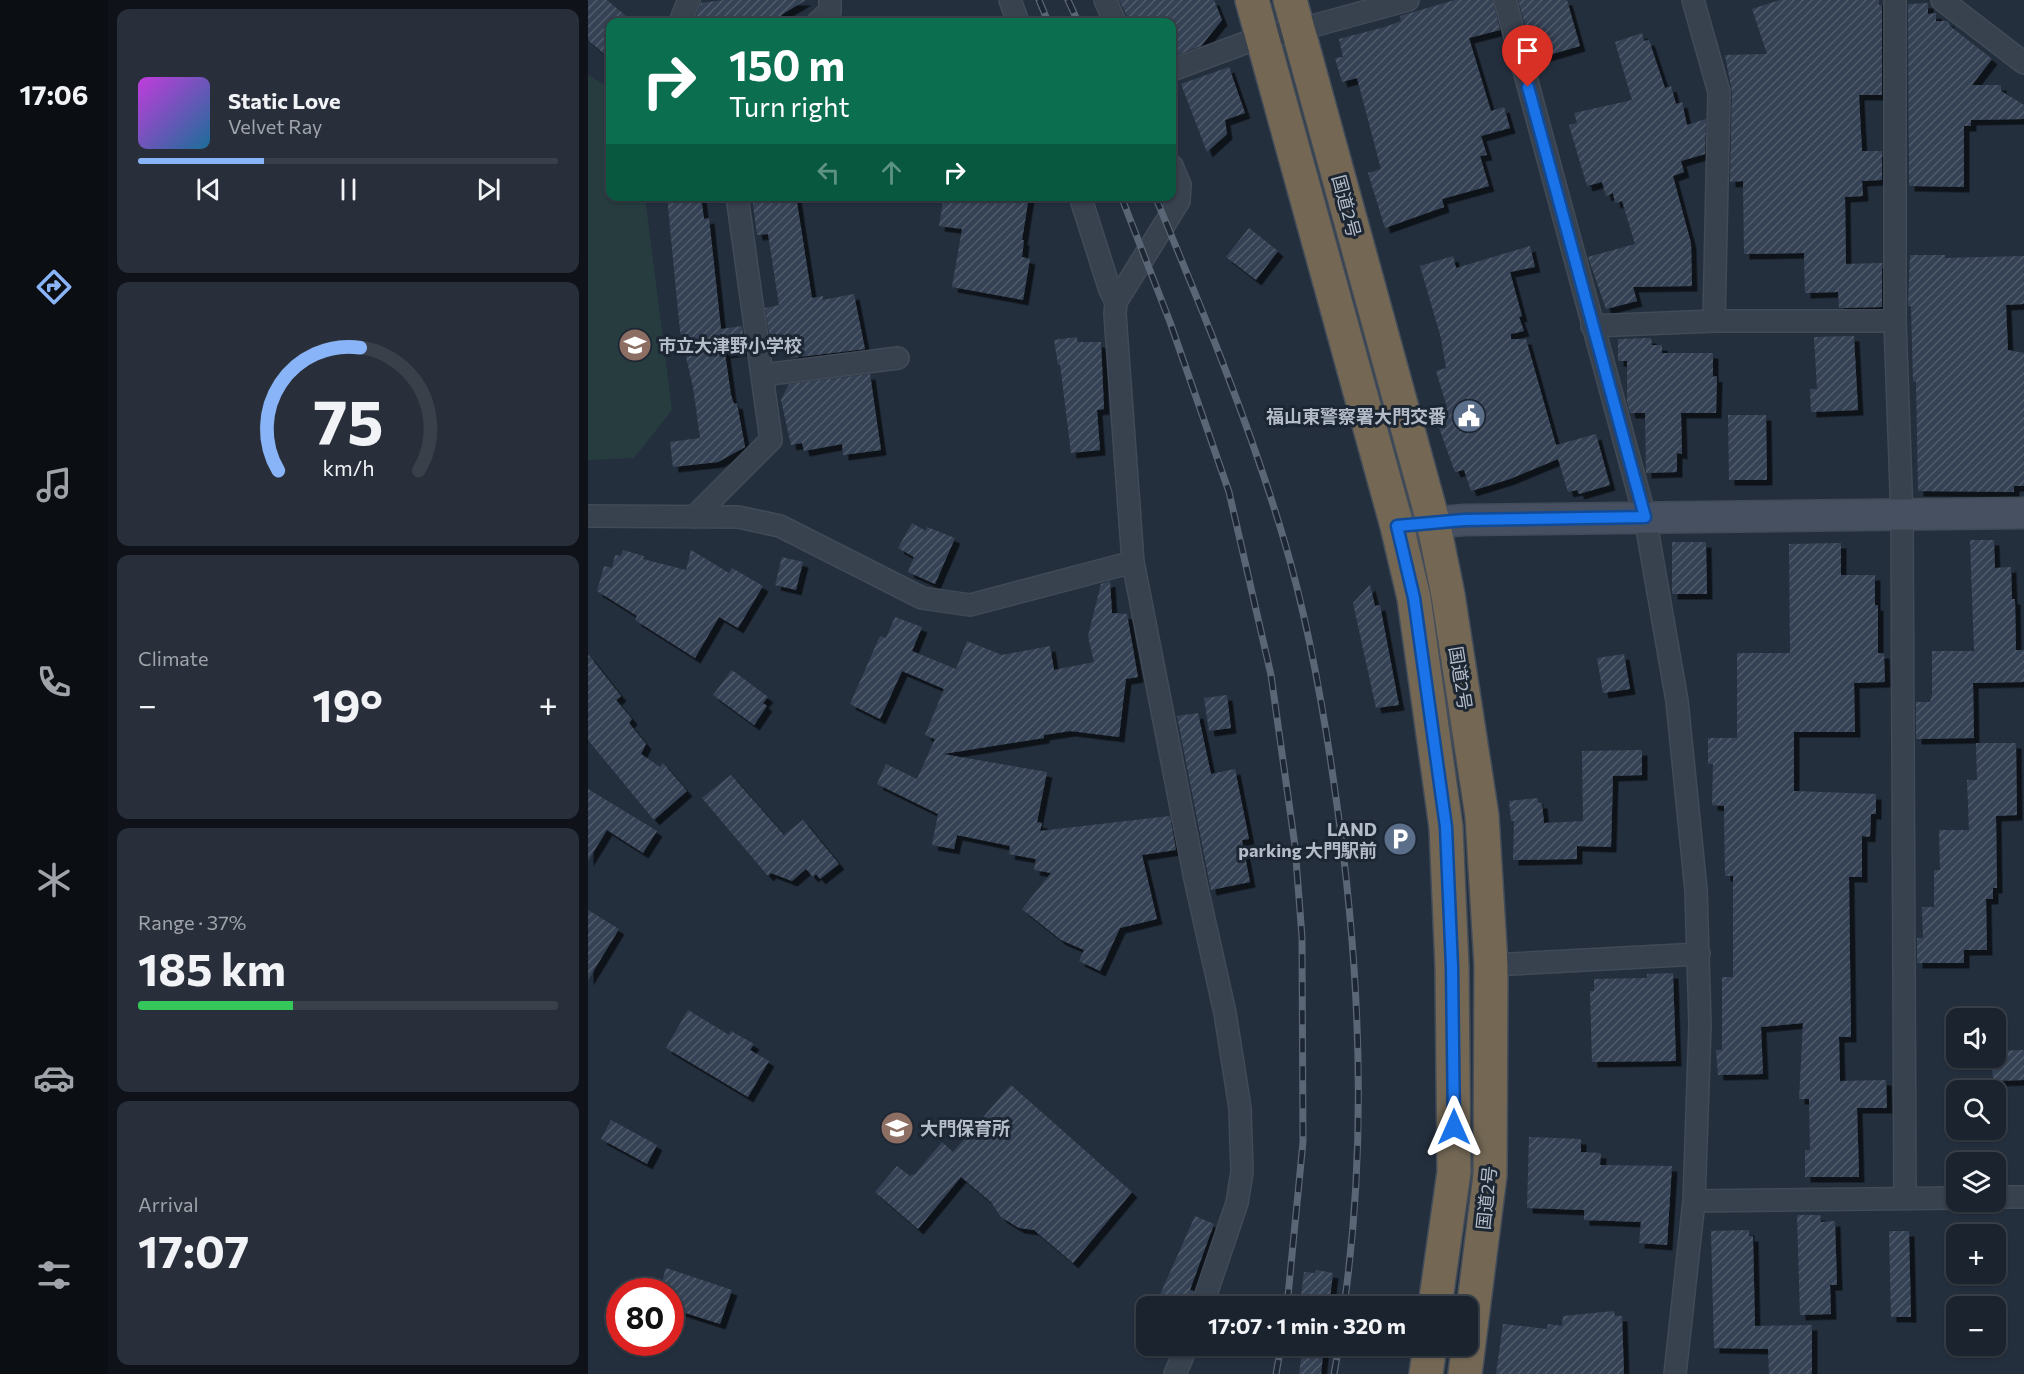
<!DOCTYPE html>
<meta charset="utf-8">
<style>
:root{--surface:#1b232e;--page:#282f3a;--text:#f1f3f6;--muted:#a0a4aa;--line:#39404a;--accent:#8ab4f8}
body{margin:0;font-family:Commissioner,"Noto Sans JP",sans-serif;background:var(--page);color:var(--text);height:100vh;display:flex;flex-direction:column;font-size:22px;white-space:nowrap}
*{box-sizing:border-box;margin:0}
p{font-size:20px;color:var(--muted)}
.icon{flex:none;width:33px;height:33px;fill:none;stroke:currentColor;stroke-width:2;stroke-linecap:round;stroke-linejoin:round}
.map{position:relative;flex:1;overflow:hidden}
.drawer{display:flex;flex-direction:column;gap:9px;padding:9px;background:#0f1319;width:480px}
.drawer>*{flex:none}
.hud{position:absolute;left:18px;top:18px;width:570px;height:183px;border-radius:12px;box-shadow:0 2px 4px #0004,0 0 0 2px var(--line);background:#0b6e4f;color:#fff;overflow:hidden}
.fabs{position:absolute;left:1358px;top:1008px;display:grid;gap:12px}
.fabs a{display:grid;place-items:center;width:60px;height:60px;border-radius:12px;background:var(--surface);box-shadow:0 2px 4px #0004,0 0 0 2px var(--line);font-size:30px}
.speed{position:absolute;left:18px;top:1278px;display:flex;gap:12px;font-size:30px;font-weight:700;text-align:center}
.speed>*{display:grid;place-content:center;width:78px;height:78px;border-radius:50%;background:var(--surface);box-shadow:0 2px 4px #0004,0 0 0 2px var(--line);line-height:1}
.speed .limit{border:9px solid #d22;background:#fff;color:#111}
.pin{position:absolute;display:grid;place-items:center;width:51px;height:51px;color:#fff;margin:-62px -26px;border-radius:50% 50% 50% 0;rotate:-45deg;box-shadow:0 0 6px #0007}
.pin .icon{rotate:45deg}
.me{position:absolute;width:66px;margin:-33px;rotate:0deg;stroke-linejoin:round;filter:drop-shadow(0 0 4px #0008)}
.turn{display:flex;align-items:center;gap:21px;height:126px;padding:0 24px;font-size:27px}
.turn .icon{width:78px;height:78px;stroke-width:2.5}
.turn b{display:block;font-size:42px;line-height:51px}
.lanes{display:flex;align-items:center;height:57px;padding:0 24px;background:#0003;justify-content:center;gap:30px;direction:ltr}
.lanes .off{opacity:.35}
.big{font-size:45px;font-weight:700;line-height:1.1}
.drawer .tile{flex:1;display:flex;flex-direction:column;justify-content:center;gap:9px;min-width:0;padding:0 21px;border-radius:12px;background:var(--page)}
.drawer .dial{align-items:center;gap:0}
.dial svg{height:156px;overflow:visible;fill:none;stroke:var(--line);stroke-width:7;stroke-linecap:round;text-anchor:middle}
.dial text{fill:var(--text);stroke:none}
.song{display:flex;align-items:center;gap:18px}
.cover{width:72px;height:72px;border-radius:9px;background:linear-gradient(135deg,hsl(290 70% 55%),hsl(200 70% 35%))}
.played{height:6px;border-radius:3px;background:linear-gradient(90deg,var(--accent) 30%,var(--line) 30%)}
.keys{display:flex;justify-content:space-around;direction:ltr}
.heat{display:flex;justify-content:space-between;align-items:center;font-size:33px;direction:ltr}
.charge{height:9px;border-radius:4px;background:linear-gradient(90deg,#34c759 37%,var(--line) 0)}
.trip{position:absolute;left:548px;top:1296px;width:342px;height:60px;border-radius:12px;background:var(--surface);box-shadow:0 2px 4px #0004,0 0 0 2px var(--line);font-weight:700;line-height:60px;text-align:center}
main{display:flex;flex:1;min-height:0}
.dock{display:flex;flex-direction:column;width:108px;justify-content:space-around;align-items:center;background:#0b0e12;color:var(--muted)}
.dock .icon{width:42px;height:42px}
.dock .current{color:var(--accent)}
.dock b{font-size:27px;color:var(--text)}
.map>svg:first-child{display:block}
</style>
<main>
<nav class="dock">
<b>17:06</b>
<svg class="icon current" aria-label="directions" viewBox="0 0 24 24"><path d="M12 3l9 9-9 9-9-9zM9 14v-3h6M13 9l2 2-2 2"/></svg>
<svg class="icon" aria-label="music" viewBox="0 0 24 24"><path d="M9 18V5l10-2v13"/><circle cx="6" cy="18" r="3"/><circle cx="16" cy="16" r="3"/></svg>
<svg class="icon" aria-label="phone" viewBox="0 0 24 24"><path d="M5 4h4l2 5-3 2q2 4 5 5l2-3 5 2v4C11 20 4 13 5 4z"/></svg>
<svg class="icon" aria-label="climate" viewBox="0 0 24 24"><path d="M12 3v18M4 7l16 10M4 17L20 7"/></svg>
<svg class="icon" aria-label="car" viewBox="0 0 24 24"><path d="M5 17H2v-5l4-1 3-4h7l3 4 3 1v5h-3M9 17h6M6 11h13"/><circle cx="7" cy="17" r="2"/><circle cx="17" cy="17" r="2"/></svg>
<svg class="icon" aria-label="filters" viewBox="0 0 24 24"><path d="M4 7h16M4 17h16"/><circle cx="9" cy="7" r="2"/><circle cx="15" cy="17" r="2"/></svg>
</nav>
<section class="drawer">
<div class="tile">
<div class="song"><i class="cover"></i><div><b>Static Love</b><p>Velvet Ray</p></div></div>
<div class="played"></div>
<div class="keys"><svg class="icon" aria-label="previous" viewBox="0 0 24 24"><path d="M18 5L8 12l10 7zM5 5v14"/></svg><svg class="icon" aria-label="pause" viewBox="0 0 24 24"><path d="M8 5v14M16 5v14"/></svg><svg class="icon" aria-label="next" viewBox="0 0 24 24"><path d="M6 5l10 7-10 7zM19 5v14"/></svg></div>
</div>
<div class="tile dial"><svg viewBox="0 0 100 80">
<path d="M14 69A42 42 0 1 1 86 69"/>
<path d="M14 69A42 42 0 0 1 56 6" stroke="#8ab4f8"/>
<text x="50" y="56" font-size="32" font-weight="700">75</text>
<text x="50" y="72" font-size="11">km/h</text>
</svg></div>
<div class="tile"><p>Climate</p>
<div class="heat"><a>−</a><b class="big">19°</b><a>+</a></div>
</div>
<div class="tile"><p>Range · 37%</p><b class="big">185 km</b><div class="charge"></div></div>
<div class="tile"><p>Arrival</p><b class="big">17:07</b></div>
</section>
<div class="map">
<svg width="1436" height="1374" viewBox="0 0 1436 1374">
<defs>
<pattern id="building-hatch" width="6" height="6" patternUnits="userSpaceOnUse" patternTransform="scale(1.5)"><rect width="6" height="6" fill="#364354"/><path d="M-1 1l2-2M0 6l6-6M5 7l2-2" fill="none" stroke="#515c6b"/></pattern>
<filter id="shadow"><feDropShadow dx="5.5" dy="5.5" stdDeviation="0" flood-color="#0009"/></filter>
</defs>
<rect width="100%" height="100%" fill="#242f3e"/>
<path fill="#263c3f" d="M0,75l22,13v108l35,1 27,213 -38,48 -46,2z"/>
<path fill="url(#building-hatch)" filter="url(#shadow)" d="M0,0h19l26,22h-23v37l-22,-19z
M136,0h82l-25,15 5,7h-92l7,-19z
M531,0h95l8,20 -21,26 -29,11v-35h-42z
M867,0h38l7,30 -31,8 22,73 13,-4 6,21 -29,8 6,19 -7,1 9,30 -47,13 2,8 -59,21 -17,-55 13,-4 -24,-91 -15,4 -7,-24 8,-1 -4,-18 46,-12 16,-6 -1,-5z
M930,0h49l13,46 -45,13z
M1192,0h99v5h3v90h-23l3,56h20v29l-20,1 1,15 -18,1 1,67 36,-1v44l-43,1 -1,-16 -33,1 -1,-40 -60,1 -1,-73 -13,1 2,-90 -7,-37 42,-1 -15,-45z
M1340,3v11l8,-1v8h12l2,5 42,33 -20,26h29v6l23,14v14l-53,1v6h-7v61l-55,-1 -1,-182z
M1054,33l2,8 5,-1 16,48 6,-2 5,18 6,-2 5,23 19,-6 -1,35 -24,7 3,11 -11,4 18,67 1,43 -59,1 4,14 -31,8 -18,-52 47,-13 -13,-43 -7,2 -2,-10 -7,3 -4,-14 -15,4 -18,-61 8,-2 -3,-10 58,-13 -17,-58z
M641,67l16,46 -20,7 2,14 -20,18 -26,-68z
M79,196h34l3,23 5,-1 12,111 21,-3 4,24 -21,3 6,42 3,9 3,-1 8,44 -27,15 -45,5 -3,-25 30,-4 -7,-51 -13,-56z
M164,196h44l16,102 11,-2v4l31,-6 11,55 -74,9v-16l-20,4 -6,-38 14,-3 -11,-71 -11,1z
M356,196h85l-7,44h2l-2,17 8,2 -7,41 -71,-13 10,-58 -23,-3z
M661,228l29,23 -22,29 -30,-23z
M942,246l5,21 -25,5 12,44 -3,1 5,14 -13,3v5h15l30,106 40,-11 14,51 -31,9 -2,-4 -9,2 -10,-33 -48,20 -39,12 -7,-21 -9,2 -22,-61 14,-4 -11,-36 10,-3 -5,-30 -21,-72 33,-10 3,12z
M1322,255h35v3l79,-2v48l-18,1 2,45 16,3v133h-10v6l-96,-1 -2,-110 -3,1 -2,-76h-3z
M1266,336l4,74 -47,2 -1,-23h7l-3,-52z
M489,337v5h24l3,67 -7,1 3,40 -29,3 -11,-89 -2,1 -4,-25z
M1063,338l1,7h10v8h51v24l4,-1 -1,37h-35l1,41 -5,-1v19l-31,1 -1,-60h-15l-3,-11v-41h-9v-22z
M282,374l11,76 -38,5 -1,-11 -38,7 -2,-8 -11,2 -10,-45 8,-16z
M1140,415h38l1,65h-38z
M324,523l14,8 1,-4 28,11 -20,46 -27,-12 6,-15 -16,-9z
M1382,540h24l1,28 16,-1 1,32h3l1,51h8v32l-51,1 1,55 -58,1v-37h14l2,-7v-44h42z
M1084,542h34l1,52h-35z
M1253,543v32h34v30h3v48h6l1,29 -31,1 1,49h-61v59l82,3v20h-5l-1,23 -8,-1v41h-13l2,160h-12l1,44 46,-1 1,28h-30l2,69h-54v-27h5l-1,-51h-10l4,-76 -42,4 2,47 -45,1 -2,-25h6v-73h11v-101h-8l-1,-70 -12,-1 1,-41h-5v-26h29v-85h53l-1,-109z
M35,550l21,6 -1,3 43,11 5,-20 38,23 3,-5 31,18 -25,42 -19,-11 -24,41 -60,-38 2,-4 -40,-25 7,-25 8,2 3,-13 6,1z
M194,557l21,5 -7,28 -21,-5z
M522,581l2,32 15,1 11,63 -12,2 -7,58 -49,-6 -26,4v3l-101,16 104,18 -10,50 5,1 -2,8 130,-15 6,34 -34,5 15,64 -37,9 -20,43 -21,-10 5,-11 -23,-10 -39,-31 29,-36 -17,-3 2,-11 -27,-5 1,-8 -53,-11 -3,14 -22,-4 6,-31 -61,-30 9,-20 31,15 18,-40 -10,-4 19,-46 -42,-18 -22,48 -30,-15 30,-68 6,2 9,-21 27,10 -10,24 44,18 11,-28 35,14 48,-9 4,24 40,-8 -6,-26 13,-52z
M782,585l5,21 5,-1 19,100 -23,3 -23,-105z
M0,654l33,42 -5,4 16,19 -3,4 17,21 -5,10 19,13 3,-4 24,28 -33,29 -66,-80z
M1036,654l6,35 -27,4 -6,-35z
M144,670l36,27 -5,6 4,3 -13,19 -41,-30z
M639,695l4,33 -22,3 -5,-33z
M610,713l13,61 24,-5 14,70 -7,1 8,42 -39,8 -34,-174z
M1388,743h40l1,72 -21,1 1,72h-4v11h-7l1,51h-23v13h-47v-25h6l-1,-31h12v-37h6l-1,-40h30l-2,-50h10z
M1054,750v25l-29,1 -2,71 -34,-1v13l-64,1 1,-39h-3l-2,-20 29,-3v5h4l2,20 39,-2 -1,-70z
M143,775l53,60 19,-15 36,44 -19,15 -4,-5 -3,3 -7,-8 -14,12 -21,-8 -3,3 -66,-78z
M0,789l69,42 -14,22 -36,-23 -19,31z
M0,910l31,19 -31,51z
M1085,973l3,88 -84,1 -2,-71h4v-12l53,-1v-4z
M100,1010l41,25 2,-4 23,13 -4,6 19,11 -21,36 -82,-49z
M1436,1050v30l-31,1 -1,-23h3v-7z
M423,1085l121,107 -59,71 -39,-33 -15,-2 -18,-11 -10,-15 -30,-25 -43,52 -43,-37 22,-26 13,10 5,-2 27,-32 11,10z
M23,1120l46,25 -10,19 -46,-25z
M941,1137l52,2v13l20,1 -1,12 72,1 -5,79 -28,-2 2,-21 -57,-2v-10l-57,-2z
M1209,1215h23l1,7 14,-1 2,64h-7l1,29 -31,1z
M607,1216l19,8 -24,66 4,1 -4,15h-35z
M1161,1230v6h4l2,90 57,-1v49h-43l-1,-25 -54,-1 -3,-117z
M1301,1231h20l2,86h-20z
M78,1268l66,22 -12,34 -50,-16v-16h-11z
M728,1270l17,3 -4,33h-29l4,-34 11,1z
M1026,1311l1,5h7l2,58h-128l7,-50 44,5 1,-5 14,2 1,-10z
M715,1346h21l-3,28h-22z"/>
<g fill="none" stroke-linecap="round" stroke-linejoin="round">
<g stroke="#414a57" stroke-width="24">
<path id="street" d="M422,0l8,22
M517,0l10,22
M917,0l140,517 32,184 19,189 4,135 -6,176 -19,173
M1105,0l26,92 -5,229
M1307,0v321l7,196 3,681
M1354,0l82,63
M92,22l9,-22
M230,22l12,-11v-11
M584,70l89,-33 37,-7 110,-30
M584,166l8,19 -1,16 -63,101 -1,12 18,248 62,317 30,134 15,95 2,64 -5,31 -35,103
M492,196l30,94 6,12
M1004,326l122,-5h181
M174,375l136,-17
M0,516l150,1 42,9 142,72 48,7 163,-43
M106,517l77,-77 -34,-244
M903,965l208,-11
M1407,1197h29
M1106,1201l262,-3
M587,1374l12,-28"/>
</g>
<g stroke="#414a57" stroke-width="33">
<path id="secondary" d="M809,526l67,-6 560,-7"/>
</g>
<g stroke="#434c59" stroke-width="36">
<path id="highway" d="M664,0l145,526 17,72 32,229 6,140 2,205 -19,134
M702,0l143,521 15,74 34,221 9,149 -1,210 -25,199
M838,1374l4,-28"/>
</g>
<use href="#street" stroke="#38414e" stroke-width="21"/>
<use href="#secondary" stroke="#465061" stroke-width="30"/>
<use href="#highway" stroke="#746855" stroke-width="33"/>
<g stroke="#5a6575" stroke-width="7">
<path id="rail" d="M451,0l9,22
M480,0l10,22
M533,196l49,126 59,170 42,183 24,171 7,91 1,205 -16,164
M567,196c47,113 94,226 129,344 25,84 40,171 52,258 24,168 32,340 8,508
M688,1374l5,-28
M746,1374l5,-28"/>
</g>
<use href="#rail" stroke="#1d2633" stroke-width="4.5" stroke-dasharray="14" stroke-linecap="butt"/>
</g>
<g fill="none" stroke-linecap="round" stroke-linejoin="round">
<g stroke="#114b97" stroke-width="15">
<path id="route" d="M866,1127l-2,-160 -6,-140 -32,-229 -17,-72 67,-6 181,-3 -117,-430"/>
</g>
<use href="#route" stroke="#1a73e8" stroke-width="10"/>
</g>
<defs>
<g id="school-disc" transform="scale(1.725)"><circle r="9.5" fill="#8d6e63" stroke="#1d2633"/><path d="M0-5L7-2L0 1L-7-2ZM-4 1L0 2.5L4 1V4Q0 6-4 4Z" fill="#fff"/></g>
<g id="civic-disc" transform="scale(1.725)"><circle r="9.5" fill="#5c6f8a" stroke="#1d2633"/><path d="M-.6-6.5H3V-4.5H.6V-3L4-1V1h2V6H-6V1h2V-1L-.6-3ZM-1.2 2.5V6h2.4V2.5Z" fill="#fff"/></g>
<g id="parking-disc" transform="scale(1.725)"><circle r="9.5" fill="#5c6f8a" stroke="#1d2633"/><path d="M-3.5-5.5H1a3.5 3.5 0 0 1 0 7H-1V5.5H-3.5ZM-1-3.4V-.6H.8a1.4 1.4 0 0 0 0-2.8Z" fill="#fff"/></g>
</defs>
<g fill-rule="evenodd">
<use href="#school-disc" x="47" y="345"/>
<use href="#civic-disc" x="881" y="416"/>
<use href="#parking-disc" x="812" y="839"/>
<use href="#school-disc" x="309" y="1128"/>
</g>
<g text-anchor="middle" dominant-baseline="central" stroke-width="6" stroke-linejoin="round" paint-order="stroke">
<g font-size="18" fill="#b4bcc9" stroke="#1d2633">
<text transform="translate(759 206) rotate(75)">国道2号</text>
<text transform="translate(873 678) rotate(81)">国道2号</text>
<text transform="translate(898 1198) rotate(-84)">国道2号</text>
</g>
<g font-size="18" font-weight="bold" fill="#b4bcc9" stroke="#1d2633" text-anchor="start">
<text x="70" y="345">市立大津野小学校</text>
<text x="858" y="416" text-anchor="end">福山東警察署大門交番</text>
<text x="789" y="829" text-anchor="end">LAND<tspan x="789" dy="21">parking 大門駅前</tspan></text>
<text x="332" y="1128">大門保育所</text>
</g>
</g>
</svg>
<div class="fabs">
<a><svg class="icon" aria-label="sound" viewBox="0 0 24 24"><path d="M4 9h4l5-4v14l-5-4H4zM17 9q2 3 0 6"/></svg></a>
<a><svg class="icon" aria-label="search" viewBox="0 0 24 24"><circle cx="10" cy="10" r="6"/><path d="M15 15l6 6"/></svg></a>
<a><svg class="icon" aria-label="layers" viewBox="0 0 24 24"><path d="M12 4l9 5-9 5-9-5zM3 14l9 5 9-5"/></svg></a>
<a>+</a>
<a>−</a>
</div>
<div class="speed"><div class="limit">80</div></div>
<div class="pin" style="left:940px;top:87px;background:#d93025"><svg class="icon" aria-label="arrive" viewBox="0 0 24 24"><path d="M6 21V4h12l-3 4 3 4H6"/></svg></div>
<svg class="me" style="left:866px;top:1127px" viewBox="-20 -20 40 40"><path d="M0-17L14 15 0 8-14 15z" fill="#1a73e8" stroke="#fff" stroke-width="4"/></svg>
<div class="trip">17:07 · 1 min · 320 m</div>
<div class="hud">
<div class="turn"><svg class="icon" aria-label="right" viewBox="0 0 24 24"><path d="M7 20v-9h11M14 6l5 5-5 5"/></svg><div><b>150 m</b>Turn right</div></div>
<div class="lanes"><svg class="icon off" aria-label="left" viewBox="0 0 24 24"><path d="M17 20v-9H6M10 6l-5 5 5 5"/></svg><svg class="icon off" aria-label="ahead" viewBox="0 0 24 24"><path d="M12 20V5M6 11l6-6 6 6"/></svg><svg class="icon" aria-label="right" viewBox="0 0 24 24"><path d="M7 20v-9h11M14 6l5 5-5 5"/></svg></div>
</div>
</div>
</main>
